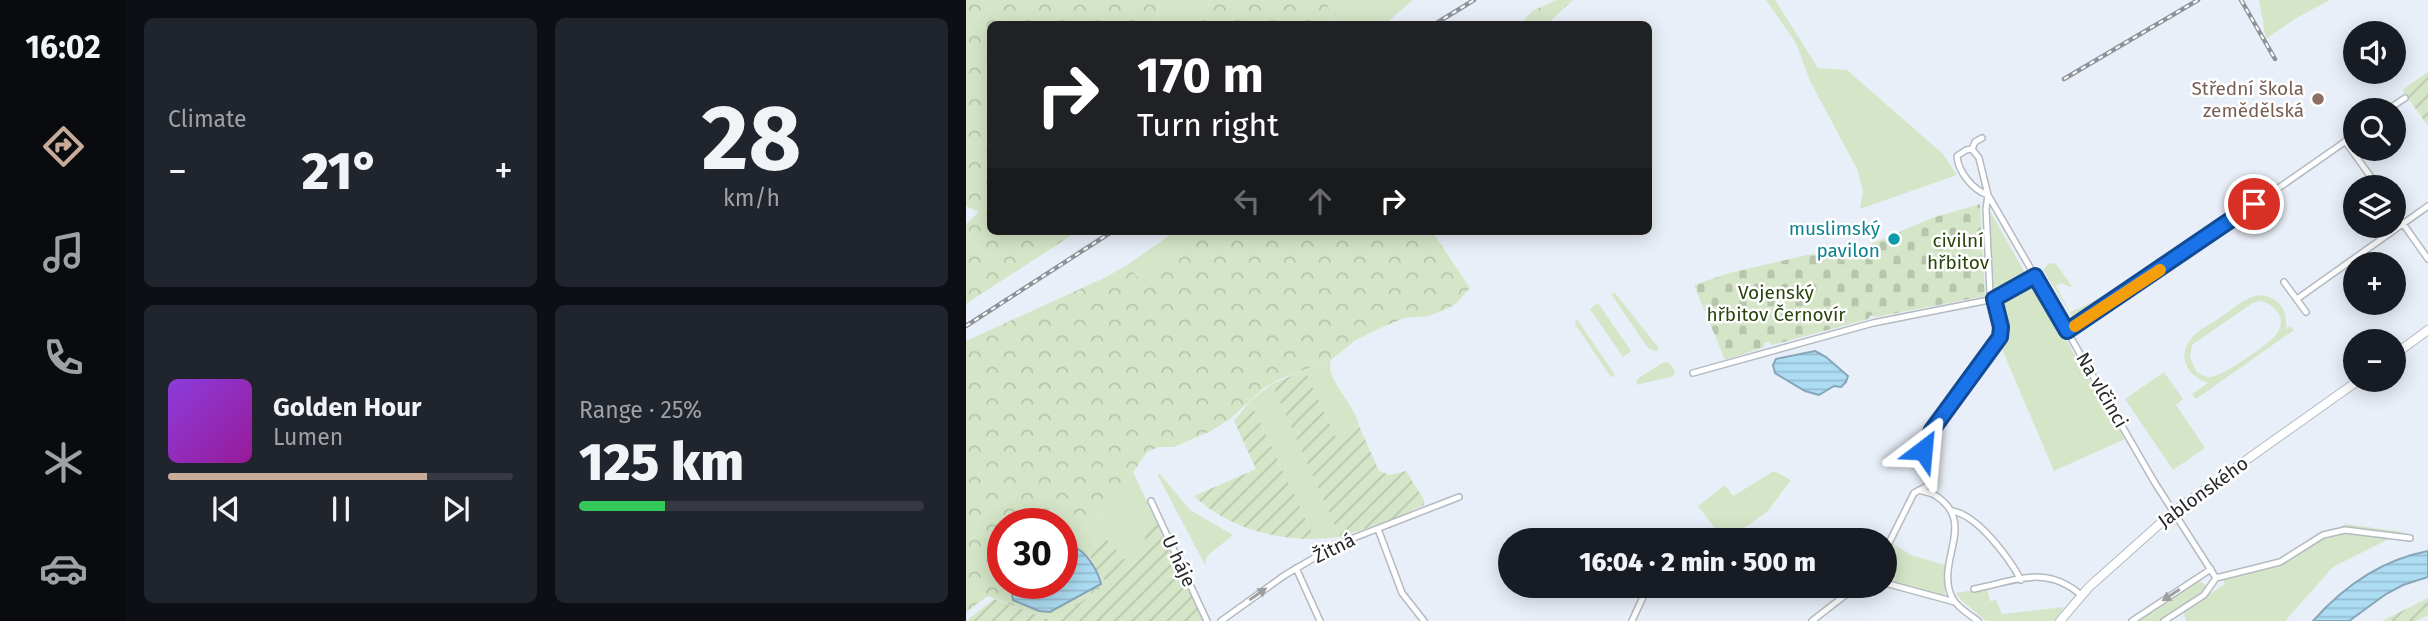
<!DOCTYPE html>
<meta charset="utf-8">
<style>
:root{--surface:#171b24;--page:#20242c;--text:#f1f3f6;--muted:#9ea1a6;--line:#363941;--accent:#c9ab99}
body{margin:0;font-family:"Fira Sans",sans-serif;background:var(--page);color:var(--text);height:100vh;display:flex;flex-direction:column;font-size:26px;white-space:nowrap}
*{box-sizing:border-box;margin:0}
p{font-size:23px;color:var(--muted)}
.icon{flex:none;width:38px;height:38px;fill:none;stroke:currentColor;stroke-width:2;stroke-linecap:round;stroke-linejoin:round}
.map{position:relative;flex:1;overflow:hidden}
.details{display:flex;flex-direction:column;gap:18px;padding:18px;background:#0d0f14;width:840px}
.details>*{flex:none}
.banner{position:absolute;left:21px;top:21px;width:665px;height:214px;border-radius:10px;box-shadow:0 4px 18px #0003;background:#202124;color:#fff;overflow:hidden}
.tools{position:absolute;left:1377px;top:21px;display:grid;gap:14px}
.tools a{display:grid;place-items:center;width:63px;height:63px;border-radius:50%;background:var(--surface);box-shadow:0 4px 18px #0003;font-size:35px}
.speed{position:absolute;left:21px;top:508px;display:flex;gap:14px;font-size:35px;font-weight:700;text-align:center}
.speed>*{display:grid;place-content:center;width:91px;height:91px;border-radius:50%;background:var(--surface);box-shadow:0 4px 18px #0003;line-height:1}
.speed .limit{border:10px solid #d22;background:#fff;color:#111}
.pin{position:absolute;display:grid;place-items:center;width:60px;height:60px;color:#fff;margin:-30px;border:4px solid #fff;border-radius:50%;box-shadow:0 2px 7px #0007}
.me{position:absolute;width:77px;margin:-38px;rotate:29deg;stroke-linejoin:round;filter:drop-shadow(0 0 5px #0008)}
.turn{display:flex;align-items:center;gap:24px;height:147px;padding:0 35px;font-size:32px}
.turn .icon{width:91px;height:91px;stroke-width:2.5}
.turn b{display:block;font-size:49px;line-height:60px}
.lanes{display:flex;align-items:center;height:66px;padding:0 35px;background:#0003;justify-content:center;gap:35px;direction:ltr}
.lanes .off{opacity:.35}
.big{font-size:52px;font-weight:800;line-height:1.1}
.details .tile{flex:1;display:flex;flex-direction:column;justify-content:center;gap:10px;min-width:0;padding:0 24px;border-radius:10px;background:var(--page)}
.details .dial{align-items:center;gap:0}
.dial b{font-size:91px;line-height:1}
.song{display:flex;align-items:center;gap:21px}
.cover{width:84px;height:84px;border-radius:10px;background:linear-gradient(135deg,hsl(270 70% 55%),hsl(300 70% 35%))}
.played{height:7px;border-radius:4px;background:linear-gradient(90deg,var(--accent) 75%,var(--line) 75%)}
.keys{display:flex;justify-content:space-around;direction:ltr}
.heat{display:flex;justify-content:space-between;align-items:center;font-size:38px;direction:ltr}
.charge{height:10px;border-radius:5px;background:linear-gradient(90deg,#34c759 25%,var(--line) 0)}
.details .tiles{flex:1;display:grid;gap:18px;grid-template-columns:repeat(2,1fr)}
.trip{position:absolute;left:532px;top:528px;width:399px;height:70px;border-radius:35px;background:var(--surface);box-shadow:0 4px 18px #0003;font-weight:800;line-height:70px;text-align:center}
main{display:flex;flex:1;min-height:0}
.menu{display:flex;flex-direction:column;width:126px;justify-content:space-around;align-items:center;background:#090b0e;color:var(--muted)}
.menu .icon{width:49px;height:49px}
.menu .current{color:var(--accent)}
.menu b{font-size:32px;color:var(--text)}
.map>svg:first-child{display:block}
</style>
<main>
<nav class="menu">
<b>16:02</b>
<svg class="icon current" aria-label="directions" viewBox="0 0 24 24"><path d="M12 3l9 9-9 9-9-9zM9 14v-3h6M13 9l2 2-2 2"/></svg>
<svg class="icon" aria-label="music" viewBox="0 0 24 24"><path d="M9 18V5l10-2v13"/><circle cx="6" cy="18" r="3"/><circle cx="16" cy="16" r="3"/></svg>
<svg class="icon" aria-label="phone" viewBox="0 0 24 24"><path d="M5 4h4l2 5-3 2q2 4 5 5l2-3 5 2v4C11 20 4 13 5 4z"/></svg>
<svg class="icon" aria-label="climate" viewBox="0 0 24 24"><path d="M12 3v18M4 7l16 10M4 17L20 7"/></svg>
<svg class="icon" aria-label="car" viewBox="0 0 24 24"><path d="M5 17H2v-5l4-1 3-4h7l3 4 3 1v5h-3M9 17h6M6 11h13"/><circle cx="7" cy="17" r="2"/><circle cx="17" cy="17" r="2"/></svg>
</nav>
<section class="details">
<div class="tiles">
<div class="tile"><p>Climate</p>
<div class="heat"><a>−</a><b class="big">21°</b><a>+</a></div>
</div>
<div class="tile dial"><b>28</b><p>km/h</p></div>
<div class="tile">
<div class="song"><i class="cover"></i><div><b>Golden Hour</b><p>Lumen</p></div></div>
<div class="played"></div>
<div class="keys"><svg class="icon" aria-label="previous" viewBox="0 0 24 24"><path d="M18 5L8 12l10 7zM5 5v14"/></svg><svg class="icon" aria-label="pause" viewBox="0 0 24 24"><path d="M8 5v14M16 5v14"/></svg><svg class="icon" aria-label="next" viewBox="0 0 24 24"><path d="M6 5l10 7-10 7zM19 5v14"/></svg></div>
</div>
<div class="tile"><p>Range · 25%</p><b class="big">125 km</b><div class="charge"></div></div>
</div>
</section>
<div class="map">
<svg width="1462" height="621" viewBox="0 0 1462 621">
<defs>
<pattern id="forest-crowns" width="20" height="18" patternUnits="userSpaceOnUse" patternTransform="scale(1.75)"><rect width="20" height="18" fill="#d5e6c8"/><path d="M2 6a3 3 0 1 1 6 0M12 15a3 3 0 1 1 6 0" fill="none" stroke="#b7c5ac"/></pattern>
<pattern id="cemetery-stones" width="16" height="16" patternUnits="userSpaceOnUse" patternTransform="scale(1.75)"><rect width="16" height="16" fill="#d5e6c8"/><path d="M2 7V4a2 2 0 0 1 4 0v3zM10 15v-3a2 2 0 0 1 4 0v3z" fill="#b7c5ac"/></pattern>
<pattern id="garden-furrows" width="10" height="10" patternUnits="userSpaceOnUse" patternTransform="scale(1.75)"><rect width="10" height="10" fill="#d5e6c8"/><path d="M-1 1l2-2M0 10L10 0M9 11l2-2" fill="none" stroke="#b7c5ac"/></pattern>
<pattern id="water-rules" width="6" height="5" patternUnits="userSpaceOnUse" patternTransform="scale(1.75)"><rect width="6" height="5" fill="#adddf3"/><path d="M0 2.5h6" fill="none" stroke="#95bed0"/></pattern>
</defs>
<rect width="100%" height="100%" fill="#e9eff8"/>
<path fill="#d5e6c8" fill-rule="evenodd" d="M192,0h54l-11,17 1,7h-45z
M359,0h88l-28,24h-49z
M800,0h9l43,68 29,2 96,84 14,21 -97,34 3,-17 -5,-21 -48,-90 -14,-38z
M1293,0h71l-34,18 -30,21z
M1024,211l35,62 -4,8 -20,11 -7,-2z
M210,231h16l-24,19 -22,37 -19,-22z
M1083,263l7,1 16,22 -2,1 -9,-4 -5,3 14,26c14,-5 32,-17 44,-21l-36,25h-6l-29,-46z
M1067,285l92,154 -71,32 -53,-124 6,-12 -7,-29z
M649,293l43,54 -1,5 -9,-4 -37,-54z
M1294,295c19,2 28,15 26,34l4,-3 4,4 -98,69 -4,-5 16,-11c-18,-6 -32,-24 -18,-43 7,-10 21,-16 31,-23 12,-8 24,-20 39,-22zM1293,301c17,3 30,19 16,35 -8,9 -52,40 -64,41 -6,0 -10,-2 -15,-6l-6,-14 2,-12 59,-41z
M632,303l33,48 -8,6 -33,-48z
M610,318l37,54 2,5 -5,-1 -35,-52z
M365,360c-7,19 26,46 28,66l-24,11 -30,-67z
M698,362c7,1 10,5 11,12l-4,3 -35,8 1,-6z
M1198,372l19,27 -7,6 29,43 -32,22 -48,-71z
M306,384l68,153 -25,2 -65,-138z
M808,471l17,9 -24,32 -26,18h-25l-18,-24 27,-21 8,11z
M167,472l21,45 -8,5 -1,17 -13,28 -26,-27 -17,9 -15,-10 31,-28 9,-22z
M191,474h3l30,36 43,25 -26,21 -2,9z
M1379,524l58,8 -70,35 -48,54h-99l-3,-9 42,-28 -2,-5 59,-18z
M927,544l18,11 34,10v32l-3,1 -57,-18v-22z
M1233,581l6,3 1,4 -10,11 -36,22h-24z
M1021,588l3,13 6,-1 6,14 62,-7 -10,14h-68l-25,-21 -5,-7z"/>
<path fill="url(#forest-crowns)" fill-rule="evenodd" d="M0,0h192l-1,24h-167v207h88l-112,73v-80l13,-12 -13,-6z
M246,0h113l11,24h-134l-1,-7z
M590,0h17l-26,24h-27l12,-13z
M226,231h240l38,57 -13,15 -10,6 -18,7 -25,2 -21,9 -27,13 -25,20 -53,20 -14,8 -34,31 -19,12 -37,16h-15l-12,5 -14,20 -19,17 -9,22 -31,28 15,10c1,13 8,27 19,34l-54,38 -66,-25 -22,16v-271l140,-64 21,-12 19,22 22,-37zM37,523h59v34l6,-3 21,4 12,21 -1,5 -36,21 -25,6 -14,-8 -9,-14 8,-6h-21z"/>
<path fill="url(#cemetery-stones)" d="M1014,204l5,92 -109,21 -5,-2 -3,4 -96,26 -3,-3 -4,1 -1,4 -39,13 -31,-75 35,-12 78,-18 52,-7 6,2 1,-4 66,-28z"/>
<path fill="url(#garden-furrows)" d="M1462,72v54l-26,-36z
M339,370l30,66 24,-10 20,45 11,4 16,-4 18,29v5l-27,13 -57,19 -68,-153z
M284,401l65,138c-43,1 -89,-13 -121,-43l62,-27 -22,-48z
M188,517l50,104h-238l28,-22 60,22 54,-38c-11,-9 -17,-20 -19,-34l17,-10 26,28 13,-28 1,-17z
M1462,598v17l-12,6h-34z"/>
<path fill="url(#water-rules)" stroke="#84a6b7" stroke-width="2" d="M849,351l11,6 22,19 -2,6 -5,5 -7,-1 -15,9 -14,-4 -30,-18 -2,-8 3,-6z
M112,549c10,6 21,24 23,35l-51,28 -11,-1 -26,-11 -1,-6 12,-11h38v-26z
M1462,551v26l-25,8 -17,9 -37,27h-36c31,-35 68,-61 115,-70z"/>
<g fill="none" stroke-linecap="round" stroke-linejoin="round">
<g stroke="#b4bac2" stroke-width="8">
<path id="street" d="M1421,110l18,-12
M1379,141l33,46
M1006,149l3,-7 7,-4
M1022,195c-15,-5 -30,-23 -31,-39l9,-6 6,-1 7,9 9,37 167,288 61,95
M1428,211l34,48
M1318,282l22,30
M1331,299l131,-93
M1101,331l114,-75 175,-122
M727,373l180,-50 121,-24 41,-22
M953,490l14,4 -9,-35 2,-18 69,-96 7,-18 -12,-34 -4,-84 2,-14
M967,494c46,27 3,65 18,101 4,11 18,19 27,26
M185,501l56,120
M986,511c26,4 57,47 69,69
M412,529l24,64 22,28
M919,551l29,-58 17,-9
M330,568l24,53
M1250,578l64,-16 43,-27 22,-5 65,8
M919,583l70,19
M1008,589c41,-8 72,-25 107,6
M255,621l64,-46 53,-31 121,-47
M666,621l16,-35
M846,621l45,-35
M1166,621l79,-52
M1198,621l40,-26 12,-17"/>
</g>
<g stroke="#b4bac2" stroke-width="10">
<path id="secondary" d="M1428,355l34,-25
M1094,621l29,-34 84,-75 186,-132"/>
</g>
<use href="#street" stroke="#fff" stroke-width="5"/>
<use href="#secondary" stroke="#fff" stroke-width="8"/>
<g stroke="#8e9298" stroke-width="4.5">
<path id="rail" d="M1275,0l34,59
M469,24l39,-24
M1098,79l134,-79
M0,326l147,-95"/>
</g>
<use href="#rail" stroke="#fff" stroke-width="2" stroke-dasharray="5" stroke-linecap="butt"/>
</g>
<defs><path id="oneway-solid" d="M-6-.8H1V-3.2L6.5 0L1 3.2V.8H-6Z" transform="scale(1.75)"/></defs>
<g fill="#9d9e9f">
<use href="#oneway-solid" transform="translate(292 594) rotate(-35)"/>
<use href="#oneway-solid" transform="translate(1205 595) rotate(147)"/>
</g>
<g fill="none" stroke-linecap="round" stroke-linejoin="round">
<g stroke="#114b97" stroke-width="18">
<path id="route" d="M957,450l9,-20 68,-93 1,-10 -7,-28 41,-23 32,55 187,-127"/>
</g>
<use href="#route" stroke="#1a73e8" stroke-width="12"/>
<path stroke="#f59e0b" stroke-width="12" d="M1109,326l85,-56"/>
</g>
<circle fill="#8d6e63" stroke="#fff" stroke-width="2.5" cx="1352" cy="99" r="7"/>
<circle fill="#0f9aa8" stroke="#fff" stroke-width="2.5" cx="928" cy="239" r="7"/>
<g text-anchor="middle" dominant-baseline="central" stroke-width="5" stroke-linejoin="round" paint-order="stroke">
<g font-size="19" fill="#785e54" stroke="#fff" text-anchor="end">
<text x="1338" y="88">Střední škola<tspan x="1338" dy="22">zemědělská</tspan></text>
</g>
<g font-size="19" fill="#0d838f" stroke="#fff" text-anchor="end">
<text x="914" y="228">muslimský<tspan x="914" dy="22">pavilon</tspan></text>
</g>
<g font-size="19" fill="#2a450c" stroke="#fff">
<text x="992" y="240">civilní<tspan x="992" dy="22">hřbitov</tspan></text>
<text x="810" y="292">Vojenský<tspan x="810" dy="22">hřbitov Černovír</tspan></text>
</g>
<g font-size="19" fill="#25272a" stroke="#fff">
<text transform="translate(1136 390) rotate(60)">Na vlčinci</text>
<text transform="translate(1237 492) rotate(-36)">Jablonského</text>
<text transform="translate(368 548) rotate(-26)">Žitná</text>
<text transform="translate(213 561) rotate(65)">U háje</text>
</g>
</g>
</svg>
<div class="tools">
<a><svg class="icon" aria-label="sound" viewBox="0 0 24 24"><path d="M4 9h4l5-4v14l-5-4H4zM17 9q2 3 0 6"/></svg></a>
<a><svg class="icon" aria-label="search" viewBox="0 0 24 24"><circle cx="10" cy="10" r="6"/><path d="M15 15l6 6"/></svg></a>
<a><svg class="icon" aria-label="layers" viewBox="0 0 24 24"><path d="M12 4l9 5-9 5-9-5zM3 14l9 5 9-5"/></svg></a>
<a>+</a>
<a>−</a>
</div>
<div class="speed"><div class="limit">30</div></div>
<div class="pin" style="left:1288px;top:204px;background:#d93025"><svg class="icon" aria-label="arrive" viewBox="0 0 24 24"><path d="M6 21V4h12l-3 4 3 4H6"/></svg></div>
<svg class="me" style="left:957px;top:450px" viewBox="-20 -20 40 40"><path d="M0-17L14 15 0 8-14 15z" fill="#1a73e8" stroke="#fff" stroke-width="4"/></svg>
<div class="trip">16:04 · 2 min · 500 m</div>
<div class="banner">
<div class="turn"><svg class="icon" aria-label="right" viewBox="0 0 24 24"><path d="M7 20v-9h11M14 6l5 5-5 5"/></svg><div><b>170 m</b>Turn right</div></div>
<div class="lanes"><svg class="icon off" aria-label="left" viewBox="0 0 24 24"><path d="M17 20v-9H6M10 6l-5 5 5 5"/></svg><svg class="icon off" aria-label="ahead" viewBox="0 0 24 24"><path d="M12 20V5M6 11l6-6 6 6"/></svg><svg class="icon" aria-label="right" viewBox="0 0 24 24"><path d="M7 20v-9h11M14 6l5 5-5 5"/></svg></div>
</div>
</div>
</main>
